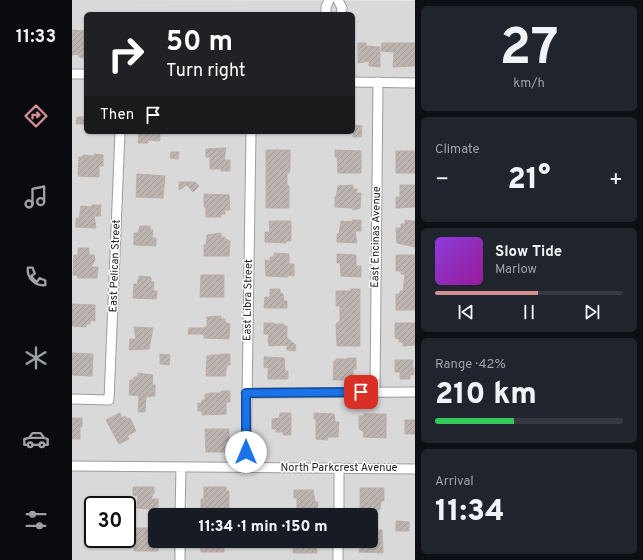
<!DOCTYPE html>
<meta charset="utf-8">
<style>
:root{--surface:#171b24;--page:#20242c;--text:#f1f3f6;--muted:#9ea1a6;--line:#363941;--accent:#d49093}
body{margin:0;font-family:Overpass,sans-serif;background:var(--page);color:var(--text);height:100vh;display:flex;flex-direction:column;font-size:15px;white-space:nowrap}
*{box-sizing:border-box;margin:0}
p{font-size:13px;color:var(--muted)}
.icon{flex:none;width:22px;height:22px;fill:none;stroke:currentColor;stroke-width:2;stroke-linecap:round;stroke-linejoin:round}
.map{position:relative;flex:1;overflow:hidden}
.drawer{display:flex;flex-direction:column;gap:6px;padding:6px;background:#0d0f14;width:228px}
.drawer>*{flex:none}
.hud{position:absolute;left:12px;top:12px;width:271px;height:122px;border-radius:6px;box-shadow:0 1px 3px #0004;background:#202124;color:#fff;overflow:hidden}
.speed{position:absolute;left:12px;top:496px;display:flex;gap:8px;font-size:20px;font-weight:700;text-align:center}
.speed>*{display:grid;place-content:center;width:52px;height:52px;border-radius:50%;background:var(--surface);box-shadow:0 1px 3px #0004;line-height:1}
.speed .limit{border:2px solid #111;border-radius:6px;background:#fff;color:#111}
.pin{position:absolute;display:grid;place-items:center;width:34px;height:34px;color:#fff;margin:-17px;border-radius:8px;box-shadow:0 2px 6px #0006}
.me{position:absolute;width:44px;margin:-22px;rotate:0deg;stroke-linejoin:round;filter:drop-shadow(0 0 3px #0008)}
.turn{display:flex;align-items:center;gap:14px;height:84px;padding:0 16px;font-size:18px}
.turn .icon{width:52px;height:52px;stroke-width:2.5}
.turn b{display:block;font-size:28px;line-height:34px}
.then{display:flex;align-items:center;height:38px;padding:0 16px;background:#0003;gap:8px;font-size:15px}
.big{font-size:30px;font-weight:800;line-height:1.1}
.drawer .tile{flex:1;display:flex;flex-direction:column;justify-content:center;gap:6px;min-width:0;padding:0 14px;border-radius:6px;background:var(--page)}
.drawer .dial{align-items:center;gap:0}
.dial b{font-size:52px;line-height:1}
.song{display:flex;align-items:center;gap:12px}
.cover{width:48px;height:48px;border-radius:6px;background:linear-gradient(135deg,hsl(270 70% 55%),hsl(300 70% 35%))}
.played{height:4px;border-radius:2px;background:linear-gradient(90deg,var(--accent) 55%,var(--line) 55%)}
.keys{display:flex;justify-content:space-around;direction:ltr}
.heat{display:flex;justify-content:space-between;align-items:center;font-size:22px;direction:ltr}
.charge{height:6px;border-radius:3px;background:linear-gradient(90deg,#34c759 42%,var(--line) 0)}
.trip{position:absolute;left:76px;top:508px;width:230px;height:40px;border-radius:6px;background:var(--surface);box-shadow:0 1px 3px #0004;font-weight:800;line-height:40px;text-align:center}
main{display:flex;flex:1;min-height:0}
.menu{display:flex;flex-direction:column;width:72px;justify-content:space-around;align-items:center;background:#090b0e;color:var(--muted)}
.menu .icon{width:28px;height:28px}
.menu .current{color:var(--accent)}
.menu b{font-size:18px;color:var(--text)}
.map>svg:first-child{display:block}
</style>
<main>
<nav class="menu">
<b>11:33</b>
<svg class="icon current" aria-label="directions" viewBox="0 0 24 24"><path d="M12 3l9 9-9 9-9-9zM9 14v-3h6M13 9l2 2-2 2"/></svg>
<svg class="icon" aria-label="music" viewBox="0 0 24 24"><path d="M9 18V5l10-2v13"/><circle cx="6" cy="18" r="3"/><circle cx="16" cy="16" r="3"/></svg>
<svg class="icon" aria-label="phone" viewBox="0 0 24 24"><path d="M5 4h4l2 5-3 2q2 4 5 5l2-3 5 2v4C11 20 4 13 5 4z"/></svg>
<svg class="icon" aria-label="climate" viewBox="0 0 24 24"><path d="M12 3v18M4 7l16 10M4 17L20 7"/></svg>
<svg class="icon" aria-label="car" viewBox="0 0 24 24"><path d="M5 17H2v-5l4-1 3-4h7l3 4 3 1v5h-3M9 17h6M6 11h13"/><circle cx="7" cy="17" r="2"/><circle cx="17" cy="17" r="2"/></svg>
<svg class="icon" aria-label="filters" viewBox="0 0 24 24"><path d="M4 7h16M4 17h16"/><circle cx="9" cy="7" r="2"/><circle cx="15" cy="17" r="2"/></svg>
</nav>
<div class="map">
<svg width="343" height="560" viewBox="0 0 343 560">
<defs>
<pattern id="building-hatch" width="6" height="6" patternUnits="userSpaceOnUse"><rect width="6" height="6" fill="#bcb4b0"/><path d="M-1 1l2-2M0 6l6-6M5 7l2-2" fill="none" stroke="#a19a97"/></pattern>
</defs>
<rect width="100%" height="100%" fill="#ece8e2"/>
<path fill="#dad9d9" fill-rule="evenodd" d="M0,0l343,1v559h-343zM14,14h267v118h-267zM21,505h34v34h-34zM83,515h216v26h-216z"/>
<path fill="url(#building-hatch)" stroke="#bcafa7" d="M0,30l14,1v27l-7,-1v-3l-7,1z
M286,43h8v3l14,1v20l-11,-1v-5l-11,2z
M310,43h33v23l-22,1 1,-15 -13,-1z
M5,117h9v7h-10z
M281,125l9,1 -1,11h-8z
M67,132h21v8l-1,1 -11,-1v3h-10z
M154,148l-2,12h6v11h-9v-2h-11v-12h-4v-8z
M194,150h24v19l-1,4h-2v13h2v22h-23z
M263,150l26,1v22h-23l-1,-16h-2z
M324,151h19v22h-19z
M99,152h8l-1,7 -8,-1z
M22,154l9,1v11h-4v11l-21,-1 1,-19h4v-2l11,1z
M65,174l28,2 -2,22 -27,-1z
M107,182h16l4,4 -6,6 -6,-7 -8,5z
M281,185v4h4l-1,4h5l-1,15 -7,2v-2l-18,-1v-10h1l2,-11z
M328,185h15v22l-19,1v-11h4z
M132,194l25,1 1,15h-5v4h-4v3h-15v-10h-2z
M20,205h9l-1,11h-6l2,12 -20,-1v-9l3,1 2,-13 11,1z
M280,220h9v11h-6l2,12 -20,-1v-8h2l2,-13 11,1z
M333,220l10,1v26l-18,-4 -1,-15h5v-4h4z
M197,221h22v20h-5v2l-21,-1v-10h5z
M68,226h10v4h3l-1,8h4v8l-22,-1v-12h4z
M149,233v4h4v2l5,2 -1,15h-25v-11h2l1,-10z
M6,248h11v7h5l1,5 -4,7h7l-1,11h-19v-2l-5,-1 1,-20h4z
M202,253l15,1v10h5v12l-6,-1v2l-22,-1 -1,-16 5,1v-4h4z
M265,254l19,1v11h5v11l-20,-1 -1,-13h-3z
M324,255h19v55h-19v-16h4v-3h3l2,-17h-4v-3h-5z
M129,275h23v22h-24z
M67,276l12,1v5h3l-1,9h4l-1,8 -23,-1 1,-14h3z
M198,289h10v4l3,1 1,7h3v7h-23l1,-11h5z
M279,289h9v57h-23l-1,-22 4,-3v-15h-4v-15h15z
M0,304l23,1v16l-5,-1v4h-4v3l-14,-1z
M149,316v3h4v3l5,2 -1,15 -25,-1v-4h-16l1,-6h15v-1h3v-10z
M192,323h10v1h10v2h3v12l9,7 -1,6 -8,-1v-5l-18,1 -1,-5 1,-7h-5z
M323,323h20v22l-12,1v-4h-4v-3l-4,-1z
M62,327l19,1 -4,21 -20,1 1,-11h6z
M0,353l21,1 -1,22 -20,-1z
M88,354l10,1 -1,10 -9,-1z
M148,354h10v11h-3l-2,11h-19l1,-20h2l1,-1h11z
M192,357l20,1 1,13h3v8h-20v-11l-4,-1z
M276,358h8v11h-3v11h-20l1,-19h2v-2h12z
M323,360h18l-1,8h2v3l-1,4h-3v4h-10v-7h-5z
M66,373l15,2 -1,10h3v11l-9,1 -1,15h-7l1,-16 -10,-1 1,-15h4v-3h4z
M149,391h9v11h-4v12l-24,1v-4h-4v-8h4v-3h3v-6h4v-1h12z
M48,413l2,5 3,-2 2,3 3,-1 6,13 -9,5 2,3 -10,5 -13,-24z
M208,413h11v22h-8v-3h-7v-3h-4v-10l7,-1z
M242,413l20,1 1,8h4l-1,15h-11l1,3 -12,-1v-20h-2z
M292,414h22v24l-23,-1 1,-5 -5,-3v-13h5z
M0,418h10v9h-2v12h-8z
M333,420h10v14h-10z
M133,429h24v23h-23z
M61,487h21v5l-3,7h7v11l-21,-2 1,-12 -5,-1z
M132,487h22v4h3v18l-19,-1v2h-9v-11h3z
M288,488h24v13h-3l-1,9h-11v2h-9z
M222,490h19l2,12h3l-1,11 -20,-2v-13h-3z
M324,521l13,1v9h-13z
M63,528h20v13h3v10h-24z
M299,530h11l1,23 -24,-1 1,-9h2v-2h9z
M131,541h21v11h-23l-1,-10h3z
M221,541h24v12h-24z"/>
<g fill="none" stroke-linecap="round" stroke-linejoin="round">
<g stroke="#9d9d9d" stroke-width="11">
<path id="street" d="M266,0l4,8 -1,6
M254,14v-7l3,-7
M0,74h14
M281,82l62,1
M303,392l3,-310
M174,393l169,-1
M0,399l37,1 11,-268
M0,466l343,3
M174,467l5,-335
M108,515l1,-47
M267,515v-47
M108,560v-19
M266,560v-19"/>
</g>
<use href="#street" stroke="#fff" stroke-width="9"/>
</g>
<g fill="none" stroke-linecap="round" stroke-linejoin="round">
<g stroke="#114b97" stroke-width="10">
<path id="route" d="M174,452v-59l115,-1"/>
</g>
<use href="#route" stroke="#1a73e8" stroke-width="7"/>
</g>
<g text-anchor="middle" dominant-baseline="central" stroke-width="3" stroke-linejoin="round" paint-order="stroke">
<g font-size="11" fill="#1c1c1c" stroke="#fff">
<text transform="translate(304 237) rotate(-89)">East Encinas Avenue</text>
<text transform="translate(43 266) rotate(-88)">East Pelican Street</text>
<text transform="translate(176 300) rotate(-89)">East Libra Street</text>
<text x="267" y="468">North Parkcrest Avenue</text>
</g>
</g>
</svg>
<div class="speed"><div class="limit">30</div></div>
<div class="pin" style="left:289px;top:392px;background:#d93025"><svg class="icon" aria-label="arrive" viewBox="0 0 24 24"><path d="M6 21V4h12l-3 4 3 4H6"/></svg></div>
<svg class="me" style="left:174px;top:452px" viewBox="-20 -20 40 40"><circle r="19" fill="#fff"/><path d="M0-13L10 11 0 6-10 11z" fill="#1a73e8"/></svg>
<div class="trip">11:34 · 1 min · 150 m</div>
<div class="hud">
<div class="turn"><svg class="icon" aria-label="right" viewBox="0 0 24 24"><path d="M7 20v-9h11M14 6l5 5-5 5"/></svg><div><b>50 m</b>Turn right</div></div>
<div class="then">Then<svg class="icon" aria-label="arrive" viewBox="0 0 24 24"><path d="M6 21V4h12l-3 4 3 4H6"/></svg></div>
</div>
</div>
<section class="drawer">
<div class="tile dial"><b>27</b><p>km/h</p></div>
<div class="tile"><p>Climate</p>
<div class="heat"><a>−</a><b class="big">21°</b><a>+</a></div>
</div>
<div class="tile">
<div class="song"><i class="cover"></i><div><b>Slow Tide</b><p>Marlow</p></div></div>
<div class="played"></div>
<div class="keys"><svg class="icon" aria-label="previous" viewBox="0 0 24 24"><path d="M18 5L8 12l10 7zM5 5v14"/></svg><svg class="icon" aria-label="pause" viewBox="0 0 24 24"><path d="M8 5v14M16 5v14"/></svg><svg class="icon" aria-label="next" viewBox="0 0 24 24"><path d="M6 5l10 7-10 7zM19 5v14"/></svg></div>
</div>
<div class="tile"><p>Range · 42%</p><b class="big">210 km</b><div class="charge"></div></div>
<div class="tile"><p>Arrival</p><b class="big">11:34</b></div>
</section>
</main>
